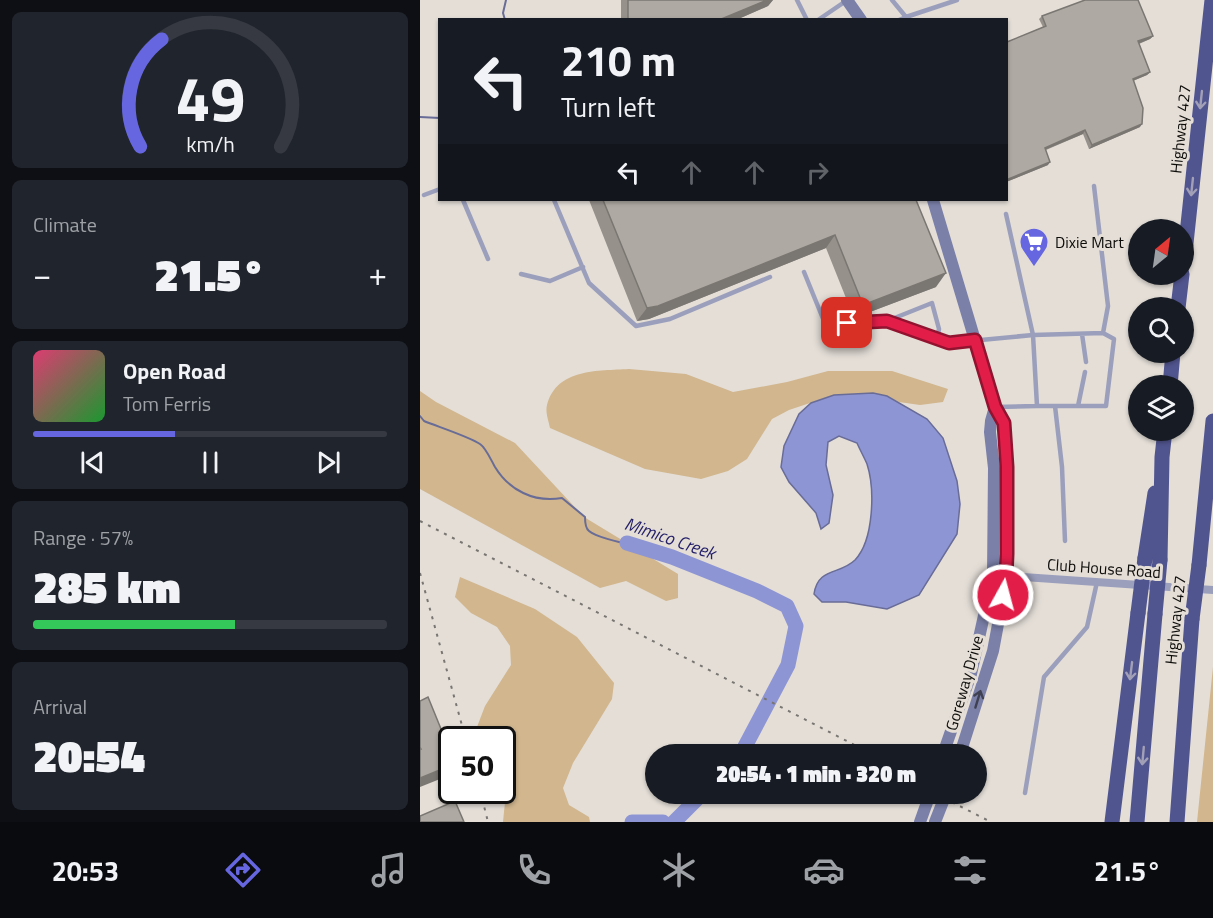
<!DOCTYPE html>
<meta charset="utf-8">
<style>
:root{--surface:#171b24;--page:#20242c;--text:#f1f3f6;--muted:#9ea1a6;--line:#363941;--accent:#6667e0}
body{margin:0;font-family:"Titillium Web",sans-serif;background:var(--page);color:var(--text);height:100vh;display:flex;flex-direction:column;font-size:22px;white-space:nowrap}
*{box-sizing:border-box;margin:0}
p{font-size:20px;color:var(--muted)}
.icon{flex:none;width:33px;height:33px;fill:none;stroke:currentColor;stroke-width:2;stroke-linecap:round;stroke-linejoin:round}
.map{position:relative;flex:1;overflow:hidden}
.details{display:flex;flex-direction:column;gap:12px;padding:12px;background:#0d0f14;width:420px}
.details>*{flex:none}
.top-card{position:absolute;left:18px;top:18px;width:570px;height:183px;border-radius:0px;box-shadow:0 2px 4px #0004;background:#171b24;color:var(--text);overflow:hidden}
.needle{width:39px;rotate:29deg}
.fabs{position:absolute;left:708px;top:219px;display:grid;gap:12px}
.fabs a{display:grid;place-items:center;width:66px;height:66px;border-radius:50%;background:var(--surface);box-shadow:0 2px 4px #0004;font-size:30px}
.speed{position:absolute;left:18px;top:726px;display:flex;gap:12px;font-size:30px;font-weight:700;text-align:center}
.speed>*{display:grid;place-content:center;width:78px;height:78px;border-radius:50%;background:var(--surface);box-shadow:0 2px 4px #0004;line-height:1}
.speed .limit{border:3px solid #111;border-radius:9px;background:#fff;color:#111}
.pin{position:absolute;display:grid;place-items:center;width:51px;height:51px;color:#fff;margin:-26px;border-radius:12px;box-shadow:0 3px 9px #0006}
.me{position:absolute;width:66px;margin:-33px;rotate:7deg;stroke-linejoin:round;filter:drop-shadow(0 0 4px #0008)}
.turn{display:flex;align-items:center;gap:21px;height:126px;padding:0 24px;font-size:27px}
.turn .icon{width:78px;height:78px;stroke-width:2.5}
.turn b{display:block;font-size:42px;line-height:51px}
.lanes{display:flex;align-items:center;height:57px;padding:0 24px;background:#0003;justify-content:center;gap:30px;direction:ltr}
.lanes .off{opacity:.35}
.big{font-size:45px;font-weight:800;line-height:1.1}
.details .tile{flex:1;display:flex;flex-direction:column;justify-content:center;gap:9px;min-width:0;padding:0 21px;border-radius:9px;background:var(--page)}
.details .dial{align-items:center;gap:0}
.dial svg{height:156px;overflow:visible;fill:none;stroke:var(--line);stroke-width:7;stroke-linecap:round;text-anchor:middle}
.dial text{fill:var(--text);stroke:none}
.song{display:flex;align-items:center;gap:18px}
.cover{width:72px;height:72px;border-radius:9px;background:linear-gradient(135deg,hsl(340 70% 55%),hsl(130 70% 35%))}
.played{height:6px;border-radius:3px;background:linear-gradient(90deg,var(--accent) 40%,var(--line) 40%)}
.keys{display:flex;justify-content:space-around;direction:ltr}
.heat{display:flex;justify-content:space-between;align-items:center;font-size:33px;direction:ltr}
.charge{height:9px;border-radius:4px;background:linear-gradient(90deg,#34c759 57%,var(--line) 0)}
.trip{position:absolute;left:225px;top:744px;width:342px;height:60px;border-radius:30px;background:var(--surface);box-shadow:0 2px 4px #0004;font-weight:800;line-height:60px;text-align:center}
.dock{display:flex;height:96px;justify-content:space-around;align-items:center;background:#090b0e;color:var(--muted)}
.dock .icon{width:42px;height:42px}
.dock .current{color:var(--accent)}
.dock b{font-size:27px;color:var(--text)}
main{display:flex;flex:1;min-height:0}
.map>svg:first-child{display:block}
</style>
<main>
<section class="details">
<div class="tile dial"><svg viewBox="0 0 100 80">
<path d="M14 69A42 42 0 1 1 86 69"/>
<path d="M14 69A42 42 0 0 1 25 14" stroke="#6667e0"/>
<text x="50" y="56" font-size="32" font-weight="700">49</text>
<text x="50" y="72" font-size="11">km/h</text>
</svg></div>
<div class="tile"><p>Climate</p>
<div class="heat"><a>−</a><b class="big">21.5°</b><a>+</a></div>
</div>
<div class="tile">
<div class="song"><i class="cover"></i><div><b>Open Road</b><p>Tom Ferris</p></div></div>
<div class="played"></div>
<div class="keys"><svg class="icon" aria-label="previous" viewBox="0 0 24 24"><path d="M18 5L8 12l10 7zM5 5v14"/></svg><svg class="icon" aria-label="pause" viewBox="0 0 24 24"><path d="M8 5v14M16 5v14"/></svg><svg class="icon" aria-label="next" viewBox="0 0 24 24"><path d="M6 5l10 7-10 7zM19 5v14"/></svg></div>
</div>
<div class="tile"><p>Range · 57%</p><b class="big">285 km</b><div class="charge"></div></div>
<div class="tile"><p>Arrival</p><b class="big">20:54</b></div>
</section>
<div class="map">
<svg width="793" height="822" viewBox="0 0 793 822">
<rect width="100%" height="100%" fill="#e4ded7"/>
<path fill="#d1b68e" d="M209,369l57,5 47,18 54,-10 41,-11h64l56,18 -5,13 -23,3 -21,-3 -12,-6 -14,-3 -39,2 -45,15 -17,9 -25,40 -19,12 -27,8 -56,-10 -95,-41c-1,-6 -5,-16 -3,-23 10,-37 51,-34 82,-36z
M0,391l16,11 79,41 69,74 94,57v24l-12,3 -40,-20 -26,7 -180,-99z
M40,577l75,32 42,28 37,46 -2,16 -39,64 -10,25 6,17 20,12 1,5h-87l2,-20 -3,-11v-51l-19,-1 -6,-12 8,-21 26,-41 -1,-19 -13,-19 -26,-14 -16,-16z
M793,667v155h-16z"/>
<path fill="#8e95d4" stroke="#686c97" stroke-width="1.5" d="M453,393l14,3 40,23 16,19 14,43 3,23 -3,30 -38,61 -32,14 -41,-7h-24l-8,-8c4,-27 26,-19 41,-34 19,-20 20,-71 12,-96 -3,-7 -7,-14 -10,-21l-18,-7 -11,6 -2,23 7,30 -4,28 -8,6 -5,-16 -27,-31 -8,-15 3,-21 15,-32 12,-11 23,-8z"/>
<g fill="none" stroke-linecap="round" stroke-linejoin="round">
<path stroke="#686c97" stroke-width="2" d="M85,20l-2,-7 3,-13
M0,117l20,1
M0,416l4,5c12,5 46,16 56,23 6,4 11,16 15,23 14,23 39,36 67,31l23,19c0,5 0,11 4,14 6,5 30,12 38,12"/>
<path stroke="#8e95d4" stroke-width="15" d="M207,543l45,14 85,34 30,15 9,20 -8,39 -47,89
M212,822h31
M254,822l28,-28"/>
<path stroke="#9b9fbc" stroke-width="4.5" d="M377,0l10,20
M472,0l14,17 -7,3
M486,17l51,-17
M398,20l28,-19
M674,186l14,120 -5,27
M4,195l16,-6
M43,200l25,59
M134,200l35,83 47,43 34,-7 100,-42
M586,214l27,121 70,-2 11,6 -8,67h-69
M384,272l22,54 43,-5h18l62,22 84,-8 4,71 -41,1
M101,274l29,7 33,-14
M467,321l45,-18 7,26 -2,10
M662,334l4,28
M635,406l7,61 3,74
M658,406l7,-34
M605,793l19,-116 43,-50 10,-45"/>
<path stroke="#9b9fbc" stroke-width="8" d="M573,575l220,15"/>
<path stroke="#7b80a9" stroke-width="12" d="M427,0l14,20
M513,200l62,207 9,16 3,44v109l-14,75 -33,103
M523,754l28,-80 22,-99 1,-107 -4,-36 1,-11 4,-14
M500,822l10,-28
M515,822l11,-28"/>
<path stroke="#51558f" stroke-width="15" d="M764,262l28,-262
M758,308l4,-34
M750,386l3,-34
M725,558l10,-65
M740,560l2,-103 3,-27
M779,565l14,-144
M692,822l26,-209
M717,822l18,-208
M757,822l15,-203"/>
<path stroke="#797570" stroke-width="2" stroke-dasharray="3 6" stroke-linecap="butt" d="M0,521l452,233
M0,573l46,167
M60,790l8,32
M516,794l55,28"/>
<path stroke="#51558f" stroke-width="15" d="M718,613l7,-55
M735,614l5,-54
M772,619l7,-54"/>
</g>
<path fill="#96918b" d="M201,0h152l-5,6 -32,14h-115z
M622,16l111,20 -3,3 -11,5 11,28 -3,3 -14,6 7,46 -51,22 -6,-15 -37,16 2,15 -42,17v-142l1,2 36,-15 -4,-8z
M169,200h327l20,87 -82,31 -28,-70 -177,71 -12,2z"/>
<path fill="#7a7671" d="M347,0h6l-5,6 -32,14h-17z
M733,36l-3,3 -15,6 3,-4z
M730,72l-3,3 -17,7 3,-3z
M722,124l-2,3 -51,22 3,-4z
M665,130l-2,4 -41,17 3,-3z
M630,162l-2,3 -42,17v-2z
M415,235l-9,13 -177,71 -12,2 10,-13z
M526,273l-10,14 -82,31 9,-13z
M32,765v3l-7,9 -25,10v-9z"/>
<path fill="#aea9a2" stroke="#7a7671" stroke-width="1.5" d="M208,0h139l-48,20h-91z
M665,0h53l15,36 -15,5 12,31 -17,7 10,29 -1,16 -50,21 -7,-15 -40,18 5,14 -44,18v-140l1,2 39,-16 -4,-10z
M183,200h313l30,73 -83,32 -28,-70 -177,71 -11,2z
M8,697l24,59v9l-32,13v-29h1l-1,-2v-46z
M35,801l9,21h-44v-6z"/>
<defs><path id="oneway-shaft" d="M-6 0H5M1.5-3L5.5 0L1.5 3" fill="none" stroke-width="1.6" stroke-linecap="round" stroke-linejoin="round" transform="scale(1.5)"/></defs>
<g stroke="#a2a0b7">
<use href="#oneway-shaft" transform="translate(781 100) rotate(96)"/>
<use href="#oneway-shaft" transform="translate(772 187) rotate(96)"/>
<use href="#oneway-shaft" transform="translate(711 671) rotate(97)"/>
<use href="#oneway-shaft" transform="translate(723 756) rotate(95)"/>
</g>
<use stroke="#3f4152" href="#oneway-shaft" transform="translate(558 699) rotate(-73)"/>
<g fill="none" stroke-linecap="round" stroke-linejoin="round">
<g stroke="#92132f" stroke-width="15">
<path id="route" d="M427,323l40,-2 62,22 26,-3 20,67 9,16 3,44v87l-1,22 -3,19"/>
</g>
<use href="#route" stroke="#e11d48" stroke-width="10"/>
</g>
<defs>
<g id="supermarket-pin" transform="scale(1.5)"><path d="M0 17L-7.5 6A9.5 9.5 0 1 1 7.5 6Z" fill="#6667e0" stroke="#e4ded7"/><path d="M-6-5.5h2.5l.6 2H6L4.5 2H-2.5L-4.4-4H-6ZM-1.5 3.2a1.3 1.3 0 1 0 .1 0ZM3 3.2a1.3 1.3 0 1 0 .1 0Z" fill="#fff"/></g>
</defs>
<g fill-rule="evenodd">
<use href="#supermarket-pin" x="614" y="242"/>
</g>
<g text-anchor="middle" dominant-baseline="central" stroke-width="6" stroke-linejoin="round" paint-order="stroke">
<g font-size="16" fill="#0e0d0a" stroke="#e4ded7">
<text transform="translate(760 129) rotate(-84)">Highway 427</text>
<text transform="translate(684 568) rotate(4)">Club House Road</text>
<text transform="translate(755 620) rotate(-84)">Highway 427</text>
<text transform="translate(544 683) rotate(-74)">Goreway Drive</text>
</g>
<g font-size="16" fill="#0e0d0a" stroke="#e4ded7" text-anchor="start">
<text x="635" y="242">Dixie Mart</text>
</g>
<g font-size="18" font-style="italic" fill="#231e67" stroke="#e4ded7">
<text transform="translate(250 538) rotate(19)">Mimico Creek</text>
</g>
</g>
</svg>
<div class="fabs">
<a><svg class="needle" viewBox="-14 -14 28 28"><path d="M0-13l5 13h-10z" fill="#e53935"/><path d="M0 13l5-13h-10z" fill="#9ea1a6"/></svg></a>
<a><svg class="icon" aria-label="search" viewBox="0 0 24 24"><circle cx="10" cy="10" r="6"/><path d="M15 15l6 6"/></svg></a>
<a><svg class="icon" aria-label="layers" viewBox="0 0 24 24"><path d="M12 4l9 5-9 5-9-5zM3 14l9 5 9-5"/></svg></a>
</div>
<div class="speed"><div class="limit">50</div></div>
<div class="pin" style="left:427px;top:323px;background:#d93025"><svg class="icon" aria-label="arrive" viewBox="0 0 24 24"><path d="M6 21V4h12l-3 4 3 4H6"/></svg></div>
<svg class="me" style="left:583px;top:595px" viewBox="-20 -20 40 40"><circle r="17" fill="#e11d48" stroke="#fff" stroke-width="3"/><path d="M0-11L8 9 0 5-8 9z" fill="#fff"/></svg>
<div class="trip">20:54 · 1 min · 320 m</div>
<div class="top-card">
<div class="turn"><svg class="icon" aria-label="left" viewBox="0 0 24 24"><path d="M17 20v-9H6M10 6l-5 5 5 5"/></svg><div><b>210 m</b>Turn left</div></div>
<div class="lanes"><svg class="icon" aria-label="left" viewBox="0 0 24 24"><path d="M17 20v-9H6M10 6l-5 5 5 5"/></svg><svg class="icon off" aria-label="ahead" viewBox="0 0 24 24"><path d="M12 20V5M6 11l6-6 6 6"/></svg><svg class="icon off" aria-label="ahead" viewBox="0 0 24 24"><path d="M12 20V5M6 11l6-6 6 6"/></svg><svg class="icon off" aria-label="right" viewBox="0 0 24 24"><path d="M7 20v-9h11M14 6l5 5-5 5"/></svg></div>
</div>
</div>
</main>
<nav class="dock">
<b>20:53</b>
<svg class="icon current" aria-label="directions" viewBox="0 0 24 24"><path d="M12 3l9 9-9 9-9-9zM9 14v-3h6M13 9l2 2-2 2"/></svg>
<svg class="icon" aria-label="music" viewBox="0 0 24 24"><path d="M9 18V5l10-2v13"/><circle cx="6" cy="18" r="3"/><circle cx="16" cy="16" r="3"/></svg>
<svg class="icon" aria-label="phone" viewBox="0 0 24 24"><path d="M5 4h4l2 5-3 2q2 4 5 5l2-3 5 2v4C11 20 4 13 5 4z"/></svg>
<svg class="icon" aria-label="climate" viewBox="0 0 24 24"><path d="M12 3v18M4 7l16 10M4 17L20 7"/></svg>
<svg class="icon" aria-label="car" viewBox="0 0 24 24"><path d="M5 17H2v-5l4-1 3-4h7l3 4 3 1v5h-3M9 17h6M6 11h13"/><circle cx="7" cy="17" r="2"/><circle cx="17" cy="17" r="2"/></svg>
<svg class="icon" aria-label="filters" viewBox="0 0 24 24"><path d="M4 7h16M4 17h16"/><circle cx="9" cy="7" r="2"/><circle cx="15" cy="17" r="2"/></svg>
<b>21.5°</b>
</nav>
